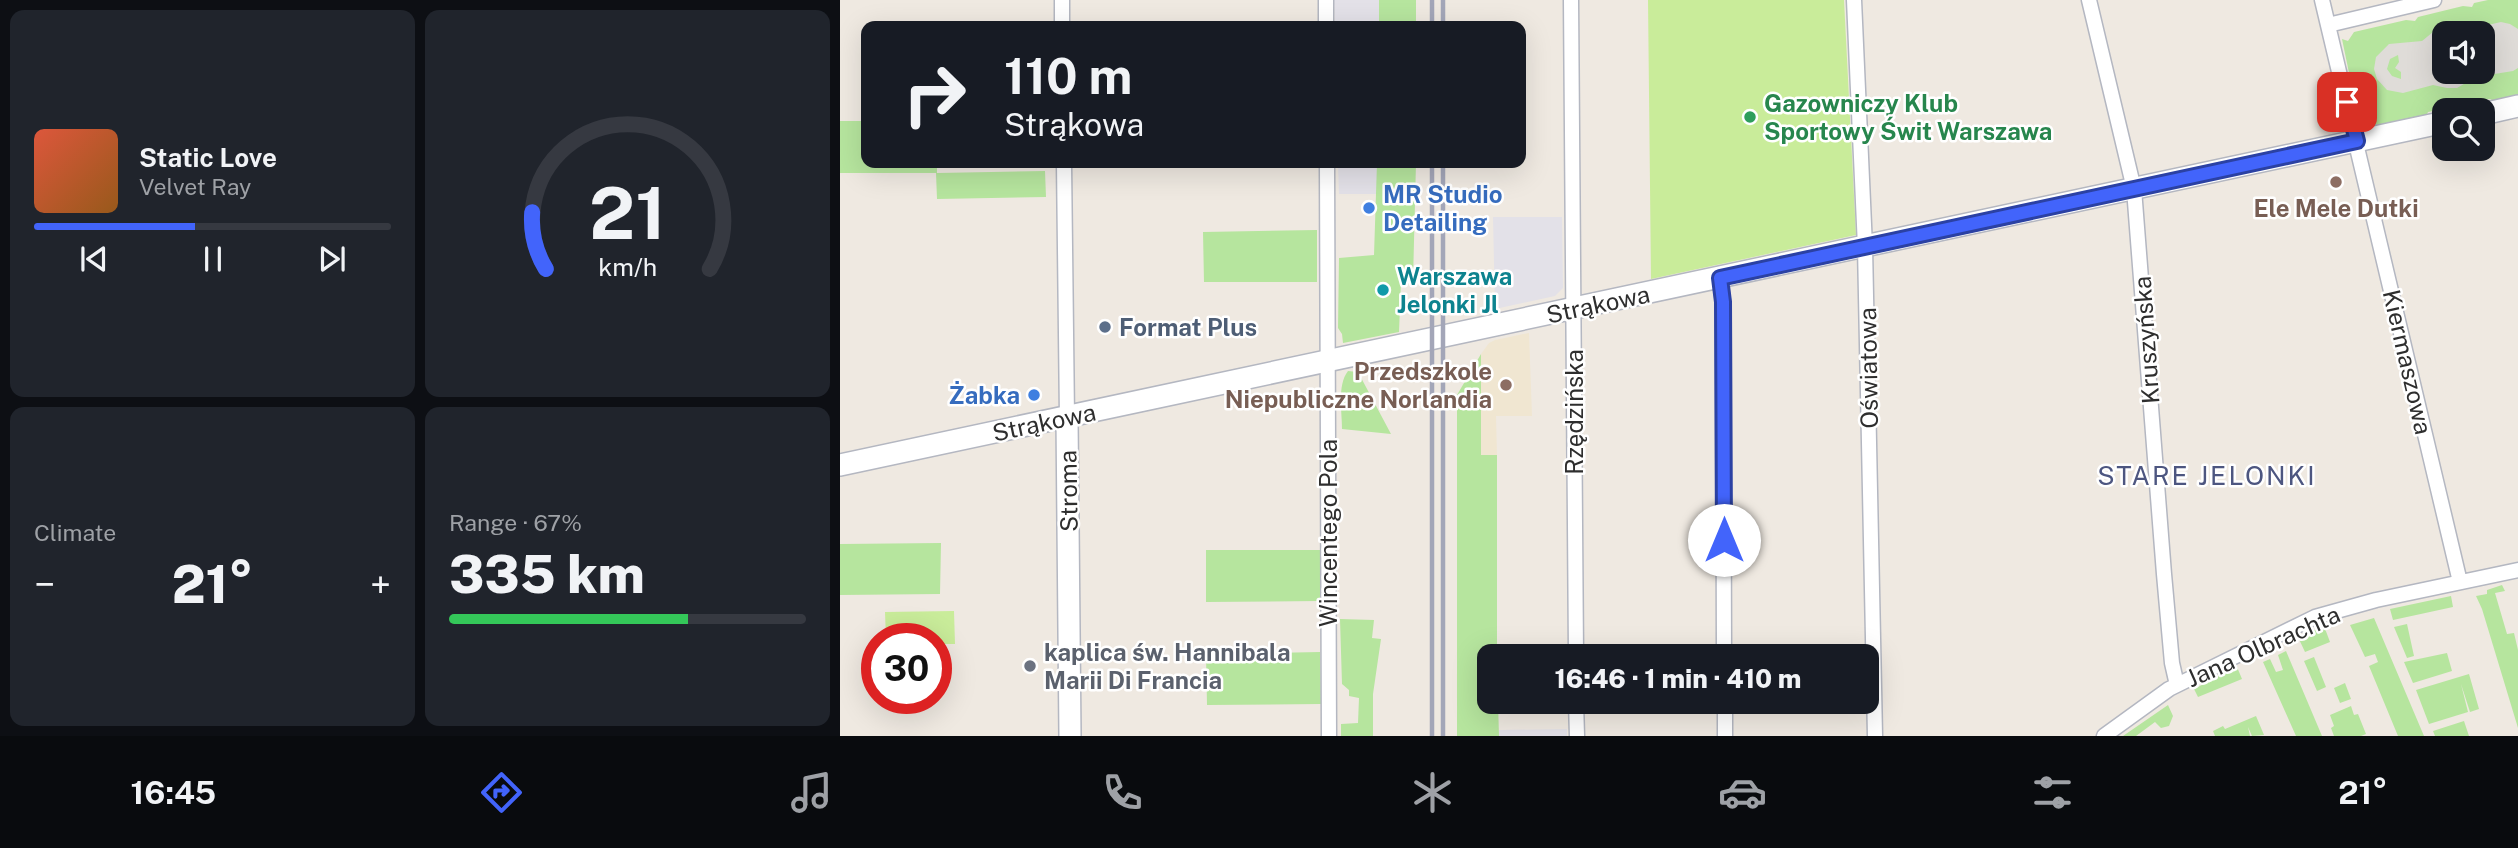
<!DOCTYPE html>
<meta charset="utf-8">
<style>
:root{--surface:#171b24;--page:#20242c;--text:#f1f3f6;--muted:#9ea1a6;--line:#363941;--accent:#4264fb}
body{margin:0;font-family:"Public Sans",sans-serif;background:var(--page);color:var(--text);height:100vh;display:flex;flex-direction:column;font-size:26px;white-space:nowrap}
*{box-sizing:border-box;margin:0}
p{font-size:23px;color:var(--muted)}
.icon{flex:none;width:38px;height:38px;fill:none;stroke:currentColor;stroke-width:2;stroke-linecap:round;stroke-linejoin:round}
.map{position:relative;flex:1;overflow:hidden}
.sheet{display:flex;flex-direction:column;gap:10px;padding:10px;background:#0d0f14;width:840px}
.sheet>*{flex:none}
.banner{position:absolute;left:21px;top:21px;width:665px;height:147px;border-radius:14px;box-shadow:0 7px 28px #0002;background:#171b24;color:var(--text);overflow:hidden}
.buttons{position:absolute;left:1592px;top:21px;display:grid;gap:14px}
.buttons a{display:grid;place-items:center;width:63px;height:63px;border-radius:14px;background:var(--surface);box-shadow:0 7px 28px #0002;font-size:35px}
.speed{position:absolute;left:21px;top:623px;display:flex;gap:14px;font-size:35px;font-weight:700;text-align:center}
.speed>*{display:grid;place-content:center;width:91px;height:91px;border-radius:50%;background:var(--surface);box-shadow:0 7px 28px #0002;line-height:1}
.speed .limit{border:10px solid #d22;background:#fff;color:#111}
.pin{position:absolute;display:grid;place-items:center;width:60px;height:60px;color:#fff;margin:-30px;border-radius:14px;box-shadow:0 4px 10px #0006}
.me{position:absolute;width:77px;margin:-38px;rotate:0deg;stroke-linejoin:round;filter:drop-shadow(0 0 5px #0008)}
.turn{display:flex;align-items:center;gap:24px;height:147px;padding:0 28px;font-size:32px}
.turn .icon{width:91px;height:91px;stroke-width:2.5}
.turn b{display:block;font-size:49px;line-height:60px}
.big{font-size:52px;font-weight:800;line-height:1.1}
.sheet .card{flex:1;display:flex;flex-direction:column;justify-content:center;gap:10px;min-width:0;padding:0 24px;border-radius:14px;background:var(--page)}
.sheet .dial{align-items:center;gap:0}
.dial svg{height:182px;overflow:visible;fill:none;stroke:var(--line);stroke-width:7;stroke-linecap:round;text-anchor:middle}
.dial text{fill:var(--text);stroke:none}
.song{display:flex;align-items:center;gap:21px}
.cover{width:84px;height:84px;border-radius:10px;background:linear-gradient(135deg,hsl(10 70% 55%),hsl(30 70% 35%))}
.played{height:7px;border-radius:4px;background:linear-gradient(90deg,var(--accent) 45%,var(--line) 45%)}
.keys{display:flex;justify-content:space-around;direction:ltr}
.heat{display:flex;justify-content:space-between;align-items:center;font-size:38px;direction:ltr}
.charge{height:10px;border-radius:5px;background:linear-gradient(90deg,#34c759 67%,var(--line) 0)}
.sheet .tiles{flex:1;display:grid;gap:10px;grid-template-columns:repeat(2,1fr)}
.trip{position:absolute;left:637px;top:644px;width:402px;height:70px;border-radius:14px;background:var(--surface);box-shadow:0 7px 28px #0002;font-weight:800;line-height:70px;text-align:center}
.dock{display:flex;height:112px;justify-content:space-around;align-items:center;background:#090b0e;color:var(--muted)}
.dock .icon{width:49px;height:49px}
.dock .selected{color:var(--accent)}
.dock b{font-size:32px;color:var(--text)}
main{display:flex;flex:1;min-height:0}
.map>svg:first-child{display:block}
</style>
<main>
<section class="sheet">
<div class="tiles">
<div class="card">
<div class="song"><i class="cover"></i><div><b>Static Love</b><p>Velvet Ray</p></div></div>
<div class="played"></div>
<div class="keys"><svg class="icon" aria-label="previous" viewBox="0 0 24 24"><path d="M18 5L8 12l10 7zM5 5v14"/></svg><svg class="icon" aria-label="pause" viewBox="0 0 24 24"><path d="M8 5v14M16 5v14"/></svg><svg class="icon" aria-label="next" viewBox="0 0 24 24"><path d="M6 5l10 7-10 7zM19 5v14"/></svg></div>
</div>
<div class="card dial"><svg viewBox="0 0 100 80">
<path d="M14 69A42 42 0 1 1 86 69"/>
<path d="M14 69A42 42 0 0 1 8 44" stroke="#4264fb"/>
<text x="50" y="56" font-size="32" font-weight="700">21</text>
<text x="50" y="72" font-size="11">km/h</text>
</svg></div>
<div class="card"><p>Climate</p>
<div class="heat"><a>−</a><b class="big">21°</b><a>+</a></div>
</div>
<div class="card"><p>Range · 67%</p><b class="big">335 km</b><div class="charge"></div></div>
</div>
</section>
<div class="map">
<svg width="1678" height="736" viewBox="0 0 1678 736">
<rect width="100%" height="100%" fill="#efe9e1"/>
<path fill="#e3e1e8" d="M494,0h45v26h-44z
M498,163h39v31h-38z
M653,217h69l1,71 -8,8 -60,13z
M727,729v7h-68v-6z"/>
<path fill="#f0e6d1" d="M689,333l3,83h-36l1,39h-16v-101l8,-11 6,-3z"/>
<path fill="#b6e59e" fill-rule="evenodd" d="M539,0h37v26h-37z
M1648,0h30v96l-24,5 -4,-2 -7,1 -2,4 -44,10 -4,-3 -5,1 -2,4 -63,11 -5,-11 -16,-77 6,2 6,-9 52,-12 9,1 3,-4 45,-11 9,1 2,-4zM1605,33h38v39h-38z
M0,121h26v42h71v10l108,-2 1,26 -109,2 -1,-26h-96z
M537,163h39l-3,118h-12l-2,51 -56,11 -1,-9 -4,-6 1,-70 35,-3z
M477,230v52h-113l-1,-50z
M641,354v101h16v201h-8v46h9l1,34h-42v-341z
M508,371l10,1 33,62 -49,-5c0,-17 -5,-44 6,-58z
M101,543l-1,51 -100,1v-51z
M366,550h114v51l-114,1z
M1662,585l3,6 -10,2 12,41 7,-1 4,17v78l-36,-119 -6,-13 11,-2v-4z
M1611,596l2,11 -60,13 -3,-11z
M1534,618l50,118h-26l-29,-70 9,-4 -3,-8 -10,3 -15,-32z
M500,619l34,1 -2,18 9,1 -8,55v42h-32v-12l17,-1 1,-25 -10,-2v-6l-7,-6z
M1567,624l7,32 -7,2 -13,-31z
M1484,626l6,16 -25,10 -7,-15z
M1446,651l36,85h-26l-33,-74 7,-3 6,13 7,-2 -5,-15z
M480,652l1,52 -114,1 -1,-51z
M1607,653l5,18 -39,12 -9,-21z
M1474,657l12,30 -9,4 -13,-30z
M1397,667l5,12 -44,18 -4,-8z
M1629,674l10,35 -9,3 -9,-28 7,28 -39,12 -13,-34z
M1505,683l6,16 -11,4 -6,-15z
M1328,705l5,11 -4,10 -8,2 -6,-6 -19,14h-13z
M1511,706l3,9 4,-1 8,20 -5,2h-27l-3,-8 3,-2 -4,-11z
M1416,716l8,19 -12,1 -4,-9 2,9h-35l-2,-5 10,-5 2,3z
M1624,721l5,15h-34l-2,-5z"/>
<path fill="#c9ec9a" d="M808,0h196l12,235 -205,44z
M114,611l1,33h-19v-5h-50l-1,-27z"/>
<path fill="#dfdcd8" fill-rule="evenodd" d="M1661,22l9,2 8,5v39l-5,3 -37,6 -19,11h-10l-14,-3 -30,8 -16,-3 -10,-11 -3,-10 2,-12 13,-13 33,-3 11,-9 12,-5 21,3zM1605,33h38v39h-15l-11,7 -1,-4 5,-3h-16l-7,-14 2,-7 5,-4zM1558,55l1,7 -4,6 6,4v7l-9,-3 -5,-7 3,-10z"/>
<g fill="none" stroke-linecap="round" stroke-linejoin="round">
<g stroke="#b4b7c1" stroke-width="17">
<path id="street" d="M222,0v26
M486,0v26
M731,0l5,656
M1014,0l11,247 10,489
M1249,0l45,189 30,385 8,89 5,22
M1482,0l138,582
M1488,25l106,-25
M224,163l3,255
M487,163l2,573
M880,278l3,24 1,354
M736,702l1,34
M885,702v34
M1264,736l65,-47 146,-72 61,-17 142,-30"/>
</g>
<g stroke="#b4b7c1" stroke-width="24">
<path id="secondary" d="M1643,114l35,-8
M227,418l3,318
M0,465l1605,-343"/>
</g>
<use href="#street" stroke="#fff" stroke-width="14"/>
<use href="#secondary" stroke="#fff" stroke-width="21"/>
<path stroke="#a3a6b8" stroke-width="4.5" d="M592,0v26
M603,26v-26
M603,163v573
M592,736v-573"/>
</g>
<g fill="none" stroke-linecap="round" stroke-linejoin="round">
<g stroke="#2b41a3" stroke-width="18">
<path id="route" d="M884,540l-1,-238 -3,-24 637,-137 -10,-39"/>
</g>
<use href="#route" stroke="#4264fb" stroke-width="12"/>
</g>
<circle fill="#2e9e5b" stroke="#fff" stroke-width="2.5" cx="910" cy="117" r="7"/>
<g fill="#8d6e63" stroke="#fff" stroke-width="2.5">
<circle cx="1496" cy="182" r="7"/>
<circle cx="666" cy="385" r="7"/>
</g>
<g fill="#3f7fe0" stroke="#fff" stroke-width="2.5">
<circle cx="529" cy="208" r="7"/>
<circle cx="194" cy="395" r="7"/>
</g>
<circle fill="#0f9aa8" stroke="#fff" stroke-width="2.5" cx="543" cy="290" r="7"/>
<circle fill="#5c6f8a" stroke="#fff" stroke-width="2.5" cx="265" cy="327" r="7"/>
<circle fill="#6b7280" stroke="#fff" stroke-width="2.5" cx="190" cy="666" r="7"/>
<g text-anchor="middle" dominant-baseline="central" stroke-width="5" stroke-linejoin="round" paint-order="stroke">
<g font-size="24" font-weight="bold" fill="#27864d" stroke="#fff" text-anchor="start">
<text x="924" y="103">Gazowniczy Klub<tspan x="924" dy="28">Sportowy Świt Warszawa</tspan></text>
</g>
<g font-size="24" font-weight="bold" fill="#366cbe" stroke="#fff" text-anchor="start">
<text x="543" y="194">MR Studio<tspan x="543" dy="28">Detailing</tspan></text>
<text x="180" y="395" text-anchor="end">Żabka</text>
</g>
<g font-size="24" font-weight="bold" fill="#785e54" stroke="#fff">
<text x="1496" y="208">Ele Mele Dutki</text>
<text x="652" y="371" text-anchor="end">Przedszkole<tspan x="652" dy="28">Niepubliczne Norlandia</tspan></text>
</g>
<g font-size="24" font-weight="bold" fill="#0d838f" stroke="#fff" text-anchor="start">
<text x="557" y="276">Warszawa<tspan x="557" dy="28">Jelonki Jl</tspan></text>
</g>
<g font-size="24" fill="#2e2e2e" stroke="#fff">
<text transform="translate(758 304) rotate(-12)">Strąkowa</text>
<text transform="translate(1306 340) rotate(-94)">Kruszyńska</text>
<text transform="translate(1568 362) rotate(77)">Kiermaszowa</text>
<text transform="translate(1028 368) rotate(-91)">Oświatowa</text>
<text transform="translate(734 412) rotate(-90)">Rzędzińska</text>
<text transform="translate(204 422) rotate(-12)">Strąkowa</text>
<text transform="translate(228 491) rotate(-91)">Stroma</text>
<text transform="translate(488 533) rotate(-90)">Wincentego Pola</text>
<text transform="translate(1423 646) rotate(-24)">Jana Olbrachta</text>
</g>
<g font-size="24" font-weight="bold" fill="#4e5e75" stroke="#fff" text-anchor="start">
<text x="279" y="327">Format Plus</text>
</g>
<g font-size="24" font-weight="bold" fill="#5b616d" stroke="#fff" text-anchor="start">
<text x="204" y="652">kaplica św. Hannibala<tspan x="204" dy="28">Marii Di Francia</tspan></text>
</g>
<g font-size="26" letter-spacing="2" fill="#4d5680" stroke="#fff">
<text x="1367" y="475">STARE JELONKI</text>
</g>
</g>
</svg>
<div class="buttons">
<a><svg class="icon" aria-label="sound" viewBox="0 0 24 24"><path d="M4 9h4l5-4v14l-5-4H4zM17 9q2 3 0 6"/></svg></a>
<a><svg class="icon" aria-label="search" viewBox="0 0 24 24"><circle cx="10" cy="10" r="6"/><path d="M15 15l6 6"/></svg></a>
</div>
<div class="speed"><div class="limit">30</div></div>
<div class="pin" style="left:1507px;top:102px;background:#d93025"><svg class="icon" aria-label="arrive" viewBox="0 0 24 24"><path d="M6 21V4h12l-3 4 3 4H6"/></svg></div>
<svg class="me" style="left:884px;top:540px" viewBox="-20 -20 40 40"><circle r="19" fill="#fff"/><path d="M0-13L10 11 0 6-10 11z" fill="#4264fb"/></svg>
<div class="trip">16:46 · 1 min · 410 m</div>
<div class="banner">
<div class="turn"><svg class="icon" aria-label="right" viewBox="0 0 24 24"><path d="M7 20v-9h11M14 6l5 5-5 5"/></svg><div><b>110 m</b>Strąkowa</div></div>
</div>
</div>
</main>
<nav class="dock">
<b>16:45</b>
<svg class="icon selected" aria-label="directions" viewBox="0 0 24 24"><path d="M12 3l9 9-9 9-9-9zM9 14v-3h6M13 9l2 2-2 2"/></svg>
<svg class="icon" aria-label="music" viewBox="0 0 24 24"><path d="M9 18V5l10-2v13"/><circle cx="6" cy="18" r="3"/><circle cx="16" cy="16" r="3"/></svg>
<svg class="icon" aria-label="phone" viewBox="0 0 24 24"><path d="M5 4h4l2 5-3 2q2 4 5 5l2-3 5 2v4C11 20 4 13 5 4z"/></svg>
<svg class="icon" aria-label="climate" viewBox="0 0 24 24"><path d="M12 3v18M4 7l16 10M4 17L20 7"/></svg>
<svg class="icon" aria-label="car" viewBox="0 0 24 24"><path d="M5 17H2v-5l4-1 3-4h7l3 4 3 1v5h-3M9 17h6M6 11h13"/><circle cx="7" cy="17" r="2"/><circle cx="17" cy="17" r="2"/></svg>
<svg class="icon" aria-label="filters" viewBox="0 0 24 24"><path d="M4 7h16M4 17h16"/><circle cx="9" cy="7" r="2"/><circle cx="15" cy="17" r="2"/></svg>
<b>21°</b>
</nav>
